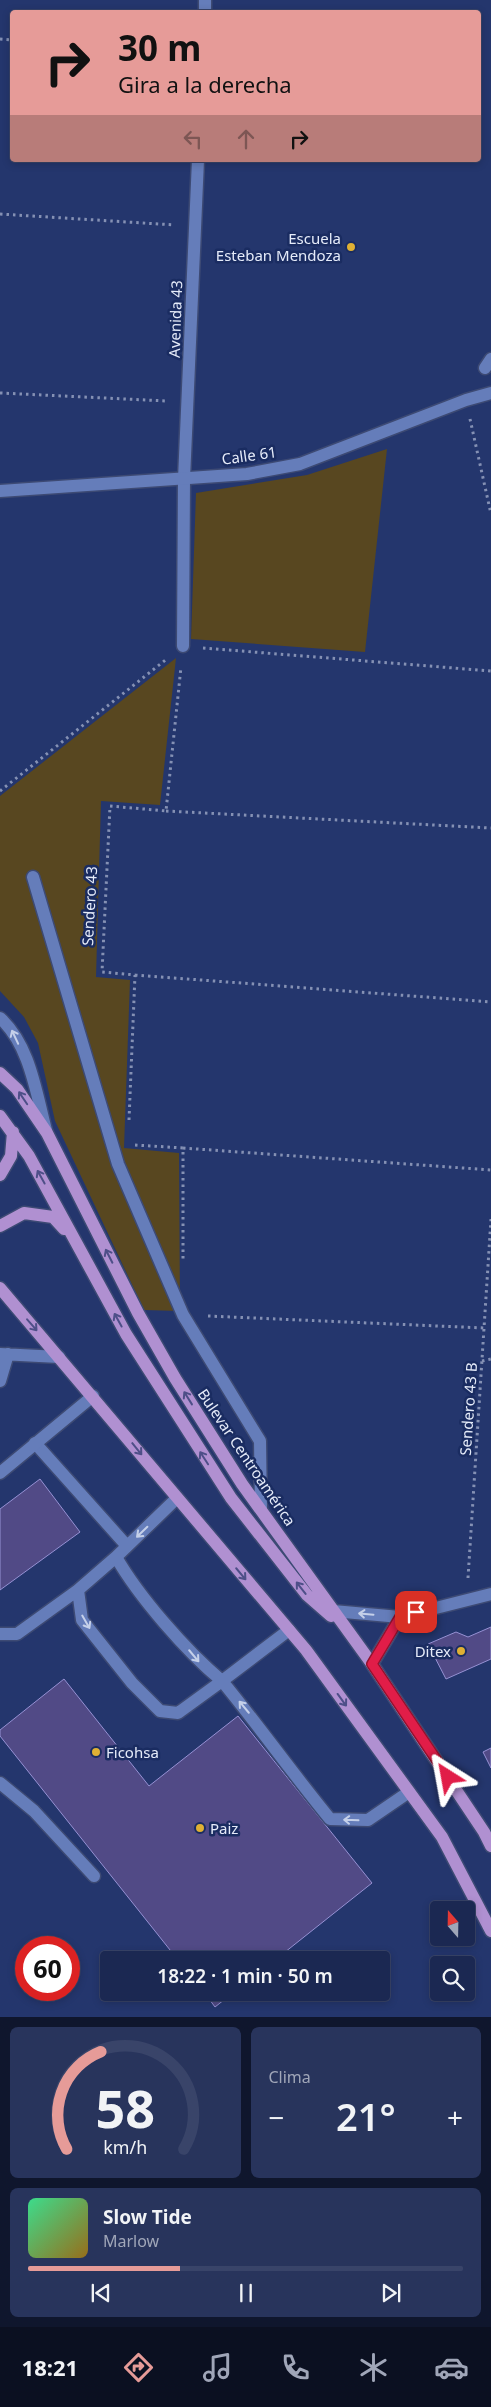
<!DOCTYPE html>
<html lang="es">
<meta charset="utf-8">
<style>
:root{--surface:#1b2852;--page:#28345c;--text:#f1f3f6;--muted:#a0a6b8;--line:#394469;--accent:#e69b98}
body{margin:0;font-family:"Noto Sans",sans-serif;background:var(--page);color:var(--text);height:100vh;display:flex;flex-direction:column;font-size:19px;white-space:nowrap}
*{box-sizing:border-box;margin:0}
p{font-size:16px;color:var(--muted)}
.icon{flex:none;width:28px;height:28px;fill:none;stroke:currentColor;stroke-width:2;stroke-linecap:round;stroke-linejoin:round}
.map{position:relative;height:2017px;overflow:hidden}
.side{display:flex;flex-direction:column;gap:10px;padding:10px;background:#0f162d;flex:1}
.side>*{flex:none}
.banner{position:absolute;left:10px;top:10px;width:471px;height:152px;border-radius:5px;box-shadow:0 2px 8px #0003,0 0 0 1px var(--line);background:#e69b98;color:#111;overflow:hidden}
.needle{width:32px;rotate:340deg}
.buttons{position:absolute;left:430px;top:1901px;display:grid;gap:10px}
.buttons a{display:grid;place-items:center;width:45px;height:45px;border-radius:5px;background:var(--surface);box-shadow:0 2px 8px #0003,0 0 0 1px var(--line);font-size:25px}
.speed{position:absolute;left:15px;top:1936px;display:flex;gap:10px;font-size:25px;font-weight:700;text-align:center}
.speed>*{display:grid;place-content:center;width:65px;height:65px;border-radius:50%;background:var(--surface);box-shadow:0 2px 8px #0003,0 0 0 1px var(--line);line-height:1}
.speed .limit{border:8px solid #d22;background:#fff;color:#111}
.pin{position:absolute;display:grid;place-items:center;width:42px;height:42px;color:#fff;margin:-21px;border-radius:10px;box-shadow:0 2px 8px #0006}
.me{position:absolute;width:55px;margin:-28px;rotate:326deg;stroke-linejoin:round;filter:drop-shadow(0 0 4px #0008)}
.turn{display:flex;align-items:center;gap:18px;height:105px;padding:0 25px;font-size:22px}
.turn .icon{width:65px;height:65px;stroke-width:2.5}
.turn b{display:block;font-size:35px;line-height:42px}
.lanes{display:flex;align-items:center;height:48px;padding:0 25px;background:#0003;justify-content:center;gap:25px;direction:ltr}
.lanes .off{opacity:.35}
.big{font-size:38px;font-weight:600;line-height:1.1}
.side .card{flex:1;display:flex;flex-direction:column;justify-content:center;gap:8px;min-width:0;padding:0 18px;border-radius:8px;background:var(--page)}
.side .dial{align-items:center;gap:0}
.dial svg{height:130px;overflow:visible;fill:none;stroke:var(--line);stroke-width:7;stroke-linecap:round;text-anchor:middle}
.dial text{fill:var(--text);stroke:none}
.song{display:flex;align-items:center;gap:15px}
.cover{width:60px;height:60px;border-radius:8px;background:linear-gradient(135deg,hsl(150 70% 55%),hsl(40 70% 35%))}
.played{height:5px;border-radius:2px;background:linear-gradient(90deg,var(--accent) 35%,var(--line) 35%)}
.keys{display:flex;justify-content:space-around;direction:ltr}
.heat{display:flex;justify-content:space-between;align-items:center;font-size:28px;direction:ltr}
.side .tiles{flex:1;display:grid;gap:10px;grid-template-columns:1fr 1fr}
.card:last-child{grid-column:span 2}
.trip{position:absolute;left:100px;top:1951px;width:290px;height:50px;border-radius:5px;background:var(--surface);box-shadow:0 2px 8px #0003,0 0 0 1px var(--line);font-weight:600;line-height:50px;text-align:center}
.dock{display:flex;height:80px;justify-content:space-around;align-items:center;background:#0b1021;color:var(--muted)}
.dock .icon{width:35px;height:35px}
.dock .on{color:var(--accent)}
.dock b{font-size:22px;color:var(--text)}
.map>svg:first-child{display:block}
</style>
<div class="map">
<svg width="491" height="2017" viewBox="0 0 491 2017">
<rect width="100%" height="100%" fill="#24366d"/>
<path fill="#584720" d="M387,449l-22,203 -174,-13 5,-146 111,-18z
M176,658l-16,147 -59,-4 -5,176 34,3 -6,168 55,5 1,158 -36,-1 -89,-189 -17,-78 -14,-26 -24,-26v-195z"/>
<path fill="#514a86" stroke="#9691d3" d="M40,1479l40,53 -80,58v-81z
M491,1627v32l-45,20 -18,-35 28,-12 12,5z
M64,1679l85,107 89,-70 134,167 -97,77h-97l-178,-224v-6z
M491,1748v20l-8,-16z
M204,1992h30l-19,15z"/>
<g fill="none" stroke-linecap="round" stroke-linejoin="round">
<g stroke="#3d4a74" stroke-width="15">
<path id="service" d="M485,368l6,-9
M183,646l1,-167
M0,1018c30,27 36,75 46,112
M0,1354l59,3
M0,1381l8,-27
M35,1443l92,103
M177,1498l-61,59c23,40 70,94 106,124l67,-51
M116,1557l-38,33 4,30 50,63 28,28 18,2 44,-32c37,45 71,93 108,138l38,1 41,-28
M0,1634h17l61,-44
M0,1783l34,28 60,65"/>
</g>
<g stroke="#3d4a74" stroke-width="15">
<path id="minor" d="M205,12v-12
M184,479l14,-319
M33,877l85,287 65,151 77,126 1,69
M0,1473l93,-77"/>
</g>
<g stroke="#3d4a74" stroke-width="15">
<path id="tertiary" d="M0,491l247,-17 53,-10 166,-64 25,-7
M333,1611l67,6 91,-23
M372,1664l28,-47"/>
</g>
<g stroke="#3d4a74" stroke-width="15">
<path id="primary" d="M0,1073l17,16 30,44 91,180 37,65 67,106 130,180 112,168 7,14
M0,1116l29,40 97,178 105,164 76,97 24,21
M0,1175l11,-19 2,-24
M0,1226l24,-13 29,4 11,12
M0,1288l306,362 136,187 49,94"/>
</g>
<path stroke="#8591b4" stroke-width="3" stroke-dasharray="2.5 4" stroke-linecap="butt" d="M0,39l12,1
M0,214l175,11
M0,393l167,8
M470,419l21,95
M203,648l288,23
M0,791l168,-133
M166,811l325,17
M135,975l356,27
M129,1120l6,-145 -33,-3 8,-166 56,5 15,-144
M135,1145l48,3v111
M183,1148l308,22
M208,1316l276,12
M482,1361l9,-2
M468,1578l23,-359"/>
<use href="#service" stroke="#657dba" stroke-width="12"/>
<use href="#minor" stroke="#657dba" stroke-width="12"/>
<use href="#tertiary" stroke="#657dba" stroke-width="12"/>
<use href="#primary" stroke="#b090d1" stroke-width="12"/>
</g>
<defs><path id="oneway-shaft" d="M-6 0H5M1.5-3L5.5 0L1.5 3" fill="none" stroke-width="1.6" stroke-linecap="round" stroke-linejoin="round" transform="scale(1.25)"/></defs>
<g stroke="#c5d0e9">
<use href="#oneway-shaft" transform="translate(15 1037) rotate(-115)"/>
<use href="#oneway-shaft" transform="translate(142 1532) rotate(136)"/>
<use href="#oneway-shaft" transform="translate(366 1614) rotate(-175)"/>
<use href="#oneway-shaft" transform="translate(86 1622) rotate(60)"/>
<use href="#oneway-shaft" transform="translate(194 1656) rotate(50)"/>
<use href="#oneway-shaft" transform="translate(244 1707) rotate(-130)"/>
<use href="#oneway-shaft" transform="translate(351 1820) rotate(-178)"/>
</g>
<g stroke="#4e4f88">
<use href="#oneway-shaft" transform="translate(23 1098) rotate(-124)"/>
<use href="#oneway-shaft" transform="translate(41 1177) rotate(-119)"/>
<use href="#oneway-shaft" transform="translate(109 1256) rotate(-117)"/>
<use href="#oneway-shaft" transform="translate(118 1320) rotate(-119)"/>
<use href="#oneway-shaft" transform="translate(32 1325) rotate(49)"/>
<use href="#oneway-shaft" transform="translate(188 1398) rotate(-122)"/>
<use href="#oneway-shaft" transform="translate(137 1449) rotate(51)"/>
<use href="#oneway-shaft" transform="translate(204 1458) rotate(-123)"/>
<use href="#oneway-shaft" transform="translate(241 1574) rotate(50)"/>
<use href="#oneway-shaft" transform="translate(301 1588) rotate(-128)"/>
<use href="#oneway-shaft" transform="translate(342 1700) rotate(54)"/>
</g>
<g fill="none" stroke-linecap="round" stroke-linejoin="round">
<g stroke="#92132f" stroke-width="12">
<path id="route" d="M416,1612l-16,5 -28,47 76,113"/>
</g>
<use href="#route" stroke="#e11d48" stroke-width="9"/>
</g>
<g fill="#dfb034" stroke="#1a2c61" stroke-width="2">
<circle cx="351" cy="247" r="5"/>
<circle cx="461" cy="1651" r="5"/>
<circle cx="96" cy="1752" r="5"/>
<circle cx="200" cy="1828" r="5"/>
</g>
<g text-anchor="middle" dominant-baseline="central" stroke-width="5" stroke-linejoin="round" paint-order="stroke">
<g font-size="15" fill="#e5ebf9" stroke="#1a2c61" text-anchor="end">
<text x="341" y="238">Escuela<tspan x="341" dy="17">Esteban Mendoza</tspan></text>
<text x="451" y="1651">Ditex</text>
<text x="106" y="1752" text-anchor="start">Ficohsa</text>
<text x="210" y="1828" text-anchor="start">Paiz</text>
</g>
<g font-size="15" fill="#e5ebf9" stroke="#1a2c61">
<text transform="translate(175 319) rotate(-88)">Avenida 43</text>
<text transform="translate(249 455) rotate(-8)">Calle 61</text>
<text transform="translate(89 906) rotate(-87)">Sendero 43</text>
<text transform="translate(468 1409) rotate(-86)">Sendero 43 B</text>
<text transform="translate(247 1457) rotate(56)">Bulevar Centroamérica</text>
</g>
</g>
</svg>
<div class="buttons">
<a><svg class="needle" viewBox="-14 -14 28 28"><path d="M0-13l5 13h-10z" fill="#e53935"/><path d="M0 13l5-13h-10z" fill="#a0a6b8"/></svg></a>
<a><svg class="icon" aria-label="search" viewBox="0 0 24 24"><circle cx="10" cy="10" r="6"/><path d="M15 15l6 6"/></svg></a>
</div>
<div class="speed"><div class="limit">60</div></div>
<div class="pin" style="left:416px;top:1612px;background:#d93025"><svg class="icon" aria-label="arrive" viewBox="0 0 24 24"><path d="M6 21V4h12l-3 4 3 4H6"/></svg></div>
<svg class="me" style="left:448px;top:1777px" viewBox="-20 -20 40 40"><path d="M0-17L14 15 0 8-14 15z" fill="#e11d48" stroke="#fff" stroke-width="4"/></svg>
<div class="trip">18:22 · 1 min · 50 m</div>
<div class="banner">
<div class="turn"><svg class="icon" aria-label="right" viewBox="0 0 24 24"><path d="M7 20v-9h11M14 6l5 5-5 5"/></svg><div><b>30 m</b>Gira a la derecha</div></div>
<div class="lanes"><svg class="icon off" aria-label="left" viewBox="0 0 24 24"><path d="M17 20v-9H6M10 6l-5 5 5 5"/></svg><svg class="icon off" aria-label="ahead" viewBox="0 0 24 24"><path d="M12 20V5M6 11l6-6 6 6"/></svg><svg class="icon" aria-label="right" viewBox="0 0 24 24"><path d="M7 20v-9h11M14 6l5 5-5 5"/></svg></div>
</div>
</div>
<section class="side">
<div class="tiles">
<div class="card dial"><svg viewBox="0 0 100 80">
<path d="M14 69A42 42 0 1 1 86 69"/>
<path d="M14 69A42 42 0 0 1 35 9" stroke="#e69b98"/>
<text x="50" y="56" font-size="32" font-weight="700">58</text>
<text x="50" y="72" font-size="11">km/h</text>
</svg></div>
<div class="card"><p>Clima</p>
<div class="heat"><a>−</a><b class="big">21°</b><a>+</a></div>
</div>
<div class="card">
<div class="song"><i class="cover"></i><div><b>Slow Tide</b><p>Marlow</p></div></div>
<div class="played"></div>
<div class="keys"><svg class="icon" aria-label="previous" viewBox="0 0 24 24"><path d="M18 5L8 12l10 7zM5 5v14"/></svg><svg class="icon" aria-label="pause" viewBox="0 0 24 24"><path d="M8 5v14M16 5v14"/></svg><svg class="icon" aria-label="next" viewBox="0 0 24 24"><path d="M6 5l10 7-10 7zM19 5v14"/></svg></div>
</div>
</div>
</section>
<nav class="dock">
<b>18:21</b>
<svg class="icon on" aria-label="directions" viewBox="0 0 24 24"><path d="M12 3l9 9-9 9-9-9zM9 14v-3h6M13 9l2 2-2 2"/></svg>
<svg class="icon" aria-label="music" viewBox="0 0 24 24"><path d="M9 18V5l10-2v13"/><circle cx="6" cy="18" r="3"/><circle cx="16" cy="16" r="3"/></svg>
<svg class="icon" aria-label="phone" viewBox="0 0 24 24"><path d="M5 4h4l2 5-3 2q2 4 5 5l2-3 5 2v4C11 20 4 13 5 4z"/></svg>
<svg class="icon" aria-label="climate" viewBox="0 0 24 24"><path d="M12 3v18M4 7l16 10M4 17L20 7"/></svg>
<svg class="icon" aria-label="car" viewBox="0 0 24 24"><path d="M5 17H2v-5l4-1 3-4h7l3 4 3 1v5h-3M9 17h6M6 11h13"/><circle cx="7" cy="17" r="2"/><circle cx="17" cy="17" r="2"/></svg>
</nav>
